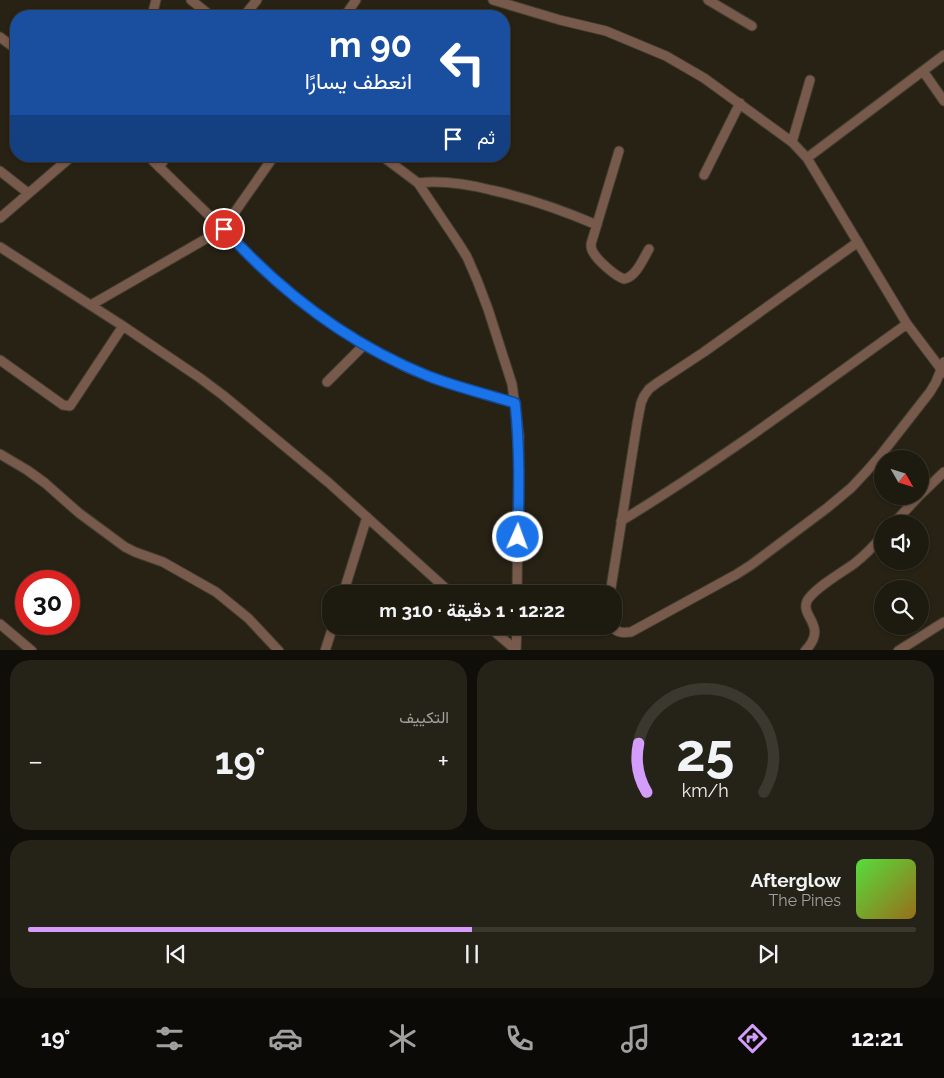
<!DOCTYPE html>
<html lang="ar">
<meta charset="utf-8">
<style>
:root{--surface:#1d1a0f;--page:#252318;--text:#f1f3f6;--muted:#a0a19e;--line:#3b382f;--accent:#d49cfb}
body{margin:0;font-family:Raleway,Vazirmatn,sans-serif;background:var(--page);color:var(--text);direction:rtl;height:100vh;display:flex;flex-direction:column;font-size:19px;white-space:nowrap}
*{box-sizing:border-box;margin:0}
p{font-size:16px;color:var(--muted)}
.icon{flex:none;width:28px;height:28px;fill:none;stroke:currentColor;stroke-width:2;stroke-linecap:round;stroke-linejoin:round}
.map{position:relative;height:650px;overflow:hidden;direction:ltr}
.panel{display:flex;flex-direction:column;gap:10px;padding:10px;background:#100e08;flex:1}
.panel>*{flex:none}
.hud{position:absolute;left:10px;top:10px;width:500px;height:152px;border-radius:20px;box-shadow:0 1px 4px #0004,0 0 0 1px var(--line);direction:rtl;background:#1a4fa0;color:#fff;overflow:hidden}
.needle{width:32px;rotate:129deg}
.tools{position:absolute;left:874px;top:450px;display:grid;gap:10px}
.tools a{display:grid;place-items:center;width:55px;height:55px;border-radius:50%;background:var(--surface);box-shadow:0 1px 4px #0004,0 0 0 1px var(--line);font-size:25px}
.speed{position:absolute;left:15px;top:570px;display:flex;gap:10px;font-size:25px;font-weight:700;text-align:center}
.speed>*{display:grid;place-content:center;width:65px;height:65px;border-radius:50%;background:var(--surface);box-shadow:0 1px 4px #0004,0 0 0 1px var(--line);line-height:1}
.speed .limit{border:8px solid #d22;background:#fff;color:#111}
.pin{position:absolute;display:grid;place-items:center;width:42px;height:42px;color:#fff;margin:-21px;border:2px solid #fff;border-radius:50%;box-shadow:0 1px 5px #0007}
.me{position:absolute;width:55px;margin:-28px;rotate:2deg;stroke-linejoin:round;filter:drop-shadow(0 0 4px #0008)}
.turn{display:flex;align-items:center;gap:18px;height:105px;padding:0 15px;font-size:22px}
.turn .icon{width:65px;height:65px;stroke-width:2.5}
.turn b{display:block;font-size:35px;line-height:42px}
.then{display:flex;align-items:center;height:48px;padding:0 15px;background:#0003;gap:10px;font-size:19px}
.big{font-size:38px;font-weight:700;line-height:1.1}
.panel .tile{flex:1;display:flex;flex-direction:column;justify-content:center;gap:8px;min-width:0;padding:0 18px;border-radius:20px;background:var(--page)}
.panel .dial{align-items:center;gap:0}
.dial svg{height:130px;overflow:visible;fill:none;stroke:var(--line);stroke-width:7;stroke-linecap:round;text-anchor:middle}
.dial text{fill:var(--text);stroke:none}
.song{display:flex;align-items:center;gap:15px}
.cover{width:60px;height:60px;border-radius:8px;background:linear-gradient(135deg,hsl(110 70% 55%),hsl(40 70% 35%))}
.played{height:5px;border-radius:2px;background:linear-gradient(90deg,var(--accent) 50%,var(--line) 50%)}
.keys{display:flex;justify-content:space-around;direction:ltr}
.heat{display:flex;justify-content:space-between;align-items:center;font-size:28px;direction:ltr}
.panel .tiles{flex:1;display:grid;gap:10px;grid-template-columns:1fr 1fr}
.tile:last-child{grid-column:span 2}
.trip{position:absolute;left:322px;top:585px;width:300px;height:50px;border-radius:20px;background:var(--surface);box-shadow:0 1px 4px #0004,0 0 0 1px var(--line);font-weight:700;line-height:50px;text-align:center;direction:rtl}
.tab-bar{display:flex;height:80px;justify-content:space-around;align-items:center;background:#0c0a06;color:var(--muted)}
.tab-bar .icon{width:35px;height:35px}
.tab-bar .on{color:var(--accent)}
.tab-bar b{font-size:22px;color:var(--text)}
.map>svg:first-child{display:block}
</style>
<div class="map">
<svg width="944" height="651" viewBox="0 0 944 651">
<rect width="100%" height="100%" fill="#272214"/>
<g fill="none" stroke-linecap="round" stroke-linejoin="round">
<g stroke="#443f32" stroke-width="11">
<path id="street" d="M191,0l20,16
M493,0l67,20 46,11 60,25 38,22 88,64 15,16 100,166 37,49
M708,0l44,26
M152,16l4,-16
M244,16l13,-16
M345,16l11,-16
M0,37l16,12
M923,71l21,30
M792,142l18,-62
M619,151l-28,93c0,3 0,5 2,8 4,8 22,24 31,27 12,-2 19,-20 25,-30
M148,156l75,73 43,43 29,25 35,26 34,22 46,24 38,14 67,20
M382,156l36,27 39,58 10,16 10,23 11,29 24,75 7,51 -2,159
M807,158l137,-103
M159,167l8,-11
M0,171l28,22
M704,175l36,-72
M418,183c25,-3 49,1 73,7 37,8 71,20 106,35
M0,218l72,-62
M0,247l123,79 77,52 24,18 105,87 123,111
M91,305l132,-76 51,-73
M0,360l63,45 7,1 53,-80
M327,382l37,-37
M0,454l27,16 18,13 34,30 46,34 10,5 28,10 53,30 32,26 31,33
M920,495l24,-23
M621,521c99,-60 192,-130 286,-197
M893,524l26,-28
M343,594l24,-77
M610,594l27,-170 4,-21 3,-7 5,-7 8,-6 47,-31 154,-110
M0,624l32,27
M488,626l28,24
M611,626c6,7 12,7 20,6l106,-58 14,-9 76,-57 24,-20 15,-16 14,-16 50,-64 6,-10 8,-20
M325,651l8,-25
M516,651l1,-25
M805,651c24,-25 -5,-34 2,-50 7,-13 36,-29 48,-38 10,-8 19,-17 27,-27
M898,651l46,-29"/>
</g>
<use href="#street" stroke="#775a4b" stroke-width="9"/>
</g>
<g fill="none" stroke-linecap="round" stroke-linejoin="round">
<g stroke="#114b97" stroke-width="12">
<path id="route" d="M224,229c56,62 125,115 204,147 28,11 58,18 87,27 5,45 4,89 3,134"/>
</g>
<use href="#route" stroke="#1a73e8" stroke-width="9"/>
</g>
</svg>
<div class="tools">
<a><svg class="needle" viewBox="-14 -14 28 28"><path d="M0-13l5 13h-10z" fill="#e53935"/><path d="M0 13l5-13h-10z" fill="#a0a19e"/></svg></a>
<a><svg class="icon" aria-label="sound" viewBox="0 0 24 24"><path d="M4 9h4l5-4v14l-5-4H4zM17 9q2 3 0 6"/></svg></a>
<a><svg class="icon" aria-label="search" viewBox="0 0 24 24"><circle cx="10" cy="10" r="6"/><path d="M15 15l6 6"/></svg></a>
</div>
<div class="speed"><div class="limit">30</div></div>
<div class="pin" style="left:224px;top:229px;background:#d93025"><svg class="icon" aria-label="arrive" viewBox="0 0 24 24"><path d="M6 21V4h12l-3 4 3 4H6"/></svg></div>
<svg class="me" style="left:518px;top:537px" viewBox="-20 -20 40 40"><circle r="17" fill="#1a73e8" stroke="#fff" stroke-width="3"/><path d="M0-11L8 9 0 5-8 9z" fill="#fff"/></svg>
<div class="trip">12:22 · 1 دقيقة · 310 m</div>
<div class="hud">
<div class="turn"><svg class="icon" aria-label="left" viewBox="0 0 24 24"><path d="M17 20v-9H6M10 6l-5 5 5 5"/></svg><div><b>90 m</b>انعطف يسارًا</div></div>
<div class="then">ثم<svg class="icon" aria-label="arrive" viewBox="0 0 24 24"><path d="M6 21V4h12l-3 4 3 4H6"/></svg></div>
</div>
</div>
<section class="panel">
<div class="tiles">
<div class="tile dial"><svg viewBox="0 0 100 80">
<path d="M14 69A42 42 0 1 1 86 69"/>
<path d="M14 69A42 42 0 0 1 9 39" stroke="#d49cfb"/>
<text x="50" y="56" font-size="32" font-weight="700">25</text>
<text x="50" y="72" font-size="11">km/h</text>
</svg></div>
<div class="tile"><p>التكييف</p>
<div class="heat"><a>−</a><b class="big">19°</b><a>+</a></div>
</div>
<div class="tile">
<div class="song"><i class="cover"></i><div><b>Afterglow</b><p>The Pines</p></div></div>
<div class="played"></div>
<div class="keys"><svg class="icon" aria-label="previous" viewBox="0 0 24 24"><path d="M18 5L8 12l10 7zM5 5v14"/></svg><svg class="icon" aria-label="pause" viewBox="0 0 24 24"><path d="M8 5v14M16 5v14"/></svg><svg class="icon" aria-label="next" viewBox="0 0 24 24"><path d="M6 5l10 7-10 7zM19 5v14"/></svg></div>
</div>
</div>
</section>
<nav class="tab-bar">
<b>12:21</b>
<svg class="icon on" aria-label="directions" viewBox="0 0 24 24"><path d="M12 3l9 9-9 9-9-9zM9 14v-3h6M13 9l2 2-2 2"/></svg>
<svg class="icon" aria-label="music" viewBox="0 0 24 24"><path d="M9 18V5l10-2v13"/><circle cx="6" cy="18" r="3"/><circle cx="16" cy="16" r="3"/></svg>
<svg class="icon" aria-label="phone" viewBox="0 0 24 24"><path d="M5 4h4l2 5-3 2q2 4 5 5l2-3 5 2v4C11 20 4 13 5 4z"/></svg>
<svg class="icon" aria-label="climate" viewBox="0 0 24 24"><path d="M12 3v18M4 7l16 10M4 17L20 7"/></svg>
<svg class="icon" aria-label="car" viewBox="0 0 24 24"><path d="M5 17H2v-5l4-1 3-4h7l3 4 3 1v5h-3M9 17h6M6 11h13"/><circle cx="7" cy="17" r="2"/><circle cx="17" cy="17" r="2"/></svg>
<svg class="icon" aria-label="filters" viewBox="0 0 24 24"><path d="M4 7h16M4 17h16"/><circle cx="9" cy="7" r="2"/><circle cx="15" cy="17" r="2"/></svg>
<b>19°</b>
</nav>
